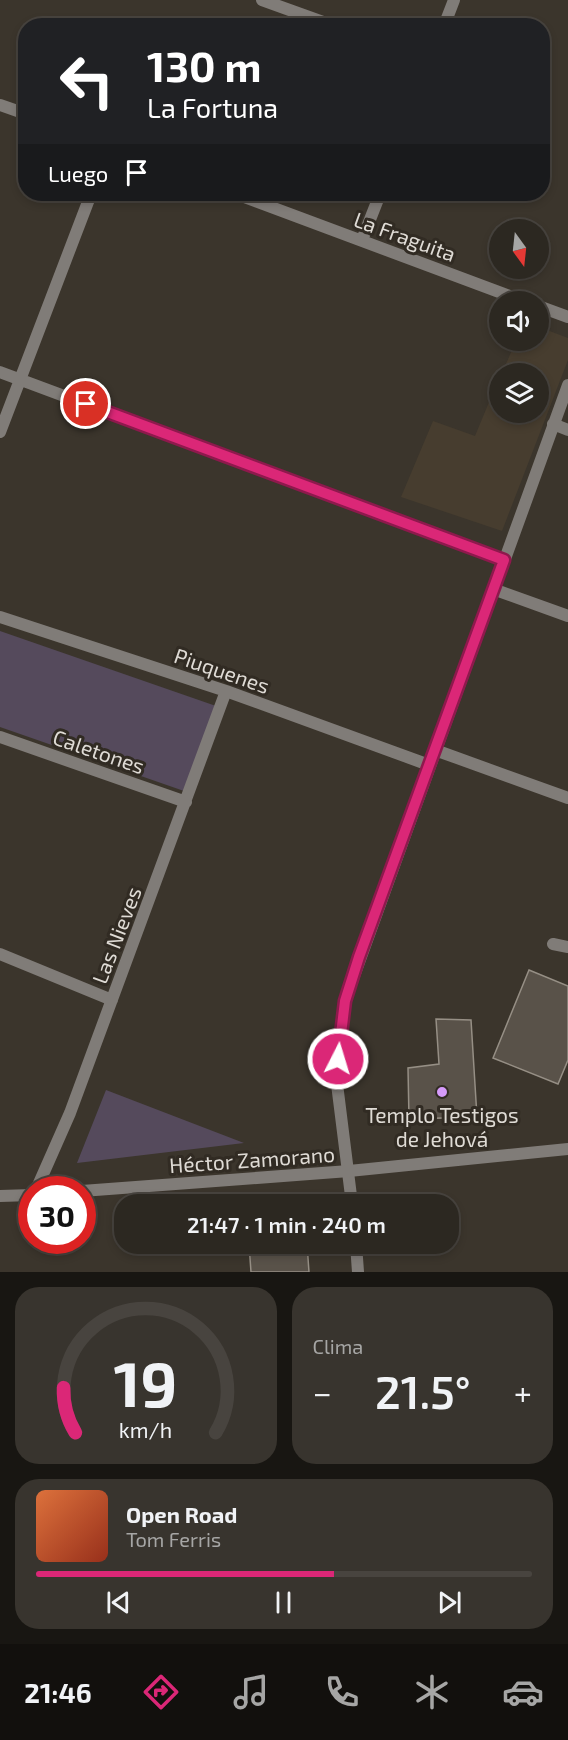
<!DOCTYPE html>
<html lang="es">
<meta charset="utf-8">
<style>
:root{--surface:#2c2821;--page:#38342e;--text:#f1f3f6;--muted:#a6a6a5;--line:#48443f;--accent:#db2777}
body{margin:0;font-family:"Exo 2",sans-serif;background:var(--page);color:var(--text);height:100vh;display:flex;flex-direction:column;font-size:22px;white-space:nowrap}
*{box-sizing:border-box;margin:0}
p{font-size:20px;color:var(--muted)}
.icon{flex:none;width:33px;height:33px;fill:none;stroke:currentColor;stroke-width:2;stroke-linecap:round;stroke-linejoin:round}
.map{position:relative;height:1272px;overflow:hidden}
.drawer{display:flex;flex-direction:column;gap:15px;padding:15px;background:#181612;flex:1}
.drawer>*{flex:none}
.guide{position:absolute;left:18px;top:18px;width:532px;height:183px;border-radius:24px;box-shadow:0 3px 9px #0003,0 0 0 2px var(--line);background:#202124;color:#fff;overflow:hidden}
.needle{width:39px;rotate:165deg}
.controls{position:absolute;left:489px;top:219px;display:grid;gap:12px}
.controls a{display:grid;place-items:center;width:60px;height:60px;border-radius:50%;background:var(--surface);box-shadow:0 3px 9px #0003,0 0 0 2px var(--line);font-size:30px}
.speed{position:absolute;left:18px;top:1176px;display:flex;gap:12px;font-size:30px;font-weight:700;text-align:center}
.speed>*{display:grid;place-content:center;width:78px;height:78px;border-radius:50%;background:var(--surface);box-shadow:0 3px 9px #0003,0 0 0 2px var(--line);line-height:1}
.speed .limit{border:9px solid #d22;background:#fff;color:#111}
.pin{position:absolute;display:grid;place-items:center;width:51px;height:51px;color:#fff;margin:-26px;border:3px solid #fff;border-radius:50%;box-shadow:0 2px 6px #0007}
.me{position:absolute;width:66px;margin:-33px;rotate:5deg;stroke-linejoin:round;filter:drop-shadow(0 0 4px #0008)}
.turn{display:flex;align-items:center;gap:21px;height:126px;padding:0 30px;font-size:27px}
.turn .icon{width:78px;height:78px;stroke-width:2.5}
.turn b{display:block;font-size:42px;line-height:51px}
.then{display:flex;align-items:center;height:57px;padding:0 30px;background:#0003;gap:12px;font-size:22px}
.big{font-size:45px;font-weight:600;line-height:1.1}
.drawer .widget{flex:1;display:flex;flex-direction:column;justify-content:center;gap:9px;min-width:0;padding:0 21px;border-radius:24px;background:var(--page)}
.drawer .dial{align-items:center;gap:0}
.dial svg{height:156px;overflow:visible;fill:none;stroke:var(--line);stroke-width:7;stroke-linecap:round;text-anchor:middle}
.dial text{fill:var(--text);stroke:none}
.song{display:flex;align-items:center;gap:18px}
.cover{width:72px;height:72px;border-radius:9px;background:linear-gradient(135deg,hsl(20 70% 55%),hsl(10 70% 35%))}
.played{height:6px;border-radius:3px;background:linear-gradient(90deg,var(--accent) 60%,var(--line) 60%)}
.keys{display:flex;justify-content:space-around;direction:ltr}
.heat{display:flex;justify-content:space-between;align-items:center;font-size:33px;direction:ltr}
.drawer .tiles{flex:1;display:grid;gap:15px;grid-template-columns:1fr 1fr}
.widget:last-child{grid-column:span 2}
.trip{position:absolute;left:114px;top:1194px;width:345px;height:60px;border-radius:24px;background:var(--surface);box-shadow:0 3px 9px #0003,0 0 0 2px var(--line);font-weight:600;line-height:60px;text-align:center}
.tabs{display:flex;height:96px;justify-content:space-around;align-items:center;background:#12100d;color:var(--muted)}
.tabs .icon{width:42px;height:42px}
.tabs .selected{color:var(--accent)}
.tabs b{font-size:27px;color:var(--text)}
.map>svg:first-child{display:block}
</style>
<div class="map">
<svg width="568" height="1272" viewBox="0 0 568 1272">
<rect width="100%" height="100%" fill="#3b352c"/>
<path fill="#473d2f" d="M539,327l29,11v22l-66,171 -101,-34 32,-76 42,15 24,-58 1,34h38v-38l-36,-1 14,-32 22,-1z"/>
<path fill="#554a5c" d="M0,631l216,75 -32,85 -184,-64z
M106,1090l138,53 -167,20z"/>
<path fill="#595249" stroke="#968f85" stroke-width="1.5" d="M529,970l39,16v74l-10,24 -65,-26z
M436,1019l35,1 6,97 -68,2 -1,-51 31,-4z
M249,1244h58l2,28h-58z"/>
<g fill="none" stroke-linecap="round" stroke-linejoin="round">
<path stroke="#807c78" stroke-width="12" d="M262,0l72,26
M444,26l10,-26
M0,105l26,9
M236,194l290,108
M362,240l18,-46
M538,306l30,11
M0,372l504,188
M553,424l15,6
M0,432l91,-238
M493,589l75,27
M0,617l226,74 203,74
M0,737l186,65
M435,750l133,48
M553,944l15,3
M0,954l112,46
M36,1190l34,-77 156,-422
M352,1204l-16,-128 9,-75 223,-616
M356,1244l2,28"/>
<path stroke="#807c78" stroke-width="12" d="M82,1191l267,-20 219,-22
M0,1196l32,-1"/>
</g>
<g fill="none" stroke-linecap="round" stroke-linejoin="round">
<g stroke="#8e194d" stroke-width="15">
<path id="route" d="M86,404l418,156 -145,397 -14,44 -7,58"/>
</g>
<use href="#route" stroke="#db2777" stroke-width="10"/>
</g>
<circle fill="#d69bfa" stroke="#312b23" stroke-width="2" cx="442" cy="1092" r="6"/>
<g text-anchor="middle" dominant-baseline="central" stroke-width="6" stroke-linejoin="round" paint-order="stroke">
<g font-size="21" fill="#dfdbd5" stroke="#312b23">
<text transform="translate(405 236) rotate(20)">La Fraguita</text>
<text transform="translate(222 670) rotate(19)">Piuquenes</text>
<text transform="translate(99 751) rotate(19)">Caletones</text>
<text transform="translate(116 935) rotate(-69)">Las Nieves</text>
<text transform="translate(252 1159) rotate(-4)">Héctor Zamorano</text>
</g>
<g font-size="21" fill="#dfdbd5" stroke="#312b23">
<text x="442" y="1114">Templo Testigos<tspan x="442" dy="24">de Jehová</tspan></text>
</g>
</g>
</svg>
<div class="controls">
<a><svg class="needle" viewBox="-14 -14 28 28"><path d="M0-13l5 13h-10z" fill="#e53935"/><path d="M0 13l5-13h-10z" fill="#a6a6a5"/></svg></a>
<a><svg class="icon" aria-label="sound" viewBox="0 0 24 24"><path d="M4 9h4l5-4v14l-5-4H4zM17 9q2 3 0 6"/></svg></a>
<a><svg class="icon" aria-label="layers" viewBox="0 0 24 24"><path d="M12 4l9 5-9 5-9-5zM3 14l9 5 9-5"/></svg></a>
</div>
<div class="speed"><div class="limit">30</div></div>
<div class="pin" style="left:86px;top:404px;background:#d93025"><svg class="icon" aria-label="arrive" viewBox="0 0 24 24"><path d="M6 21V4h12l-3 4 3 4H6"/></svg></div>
<svg class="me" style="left:338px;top:1059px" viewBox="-20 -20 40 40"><circle r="17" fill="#db2777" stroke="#fff" stroke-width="3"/><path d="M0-11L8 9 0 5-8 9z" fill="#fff"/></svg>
<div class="trip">21:47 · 1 min · 240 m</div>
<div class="guide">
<div class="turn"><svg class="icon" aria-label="left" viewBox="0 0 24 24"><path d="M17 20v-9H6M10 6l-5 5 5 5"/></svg><div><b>130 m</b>La Fortuna</div></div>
<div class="then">Luego<svg class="icon" aria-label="arrive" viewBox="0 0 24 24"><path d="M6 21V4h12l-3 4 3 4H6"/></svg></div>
</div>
</div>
<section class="drawer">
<div class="tiles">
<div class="widget dial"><svg viewBox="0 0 100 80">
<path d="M14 69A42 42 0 1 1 86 69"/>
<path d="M14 69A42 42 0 0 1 8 46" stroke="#db2777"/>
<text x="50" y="56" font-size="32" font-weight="700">19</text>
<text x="50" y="72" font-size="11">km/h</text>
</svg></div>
<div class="widget"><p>Clima</p>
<div class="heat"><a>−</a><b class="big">21.5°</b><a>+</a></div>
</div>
<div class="widget">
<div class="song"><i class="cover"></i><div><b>Open Road</b><p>Tom Ferris</p></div></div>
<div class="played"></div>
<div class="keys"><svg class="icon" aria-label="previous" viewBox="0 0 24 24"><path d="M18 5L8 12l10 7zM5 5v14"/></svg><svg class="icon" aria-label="pause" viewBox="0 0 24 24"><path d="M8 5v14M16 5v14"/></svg><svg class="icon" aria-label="next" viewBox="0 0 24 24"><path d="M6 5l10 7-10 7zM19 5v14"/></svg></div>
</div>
</div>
</section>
<nav class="tabs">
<b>21:46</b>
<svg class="icon selected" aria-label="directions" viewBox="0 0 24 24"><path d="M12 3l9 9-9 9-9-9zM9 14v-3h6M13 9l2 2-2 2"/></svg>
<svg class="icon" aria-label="music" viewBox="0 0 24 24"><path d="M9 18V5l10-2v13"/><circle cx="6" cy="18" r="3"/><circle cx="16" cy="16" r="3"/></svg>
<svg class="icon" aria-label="phone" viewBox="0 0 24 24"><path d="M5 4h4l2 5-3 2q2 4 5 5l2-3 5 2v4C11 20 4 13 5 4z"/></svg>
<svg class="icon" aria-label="climate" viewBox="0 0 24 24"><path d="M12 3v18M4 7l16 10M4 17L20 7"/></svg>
<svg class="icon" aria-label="car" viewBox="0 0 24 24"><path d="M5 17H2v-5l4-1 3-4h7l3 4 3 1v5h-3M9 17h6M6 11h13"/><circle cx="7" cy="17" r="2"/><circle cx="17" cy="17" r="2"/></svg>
</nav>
